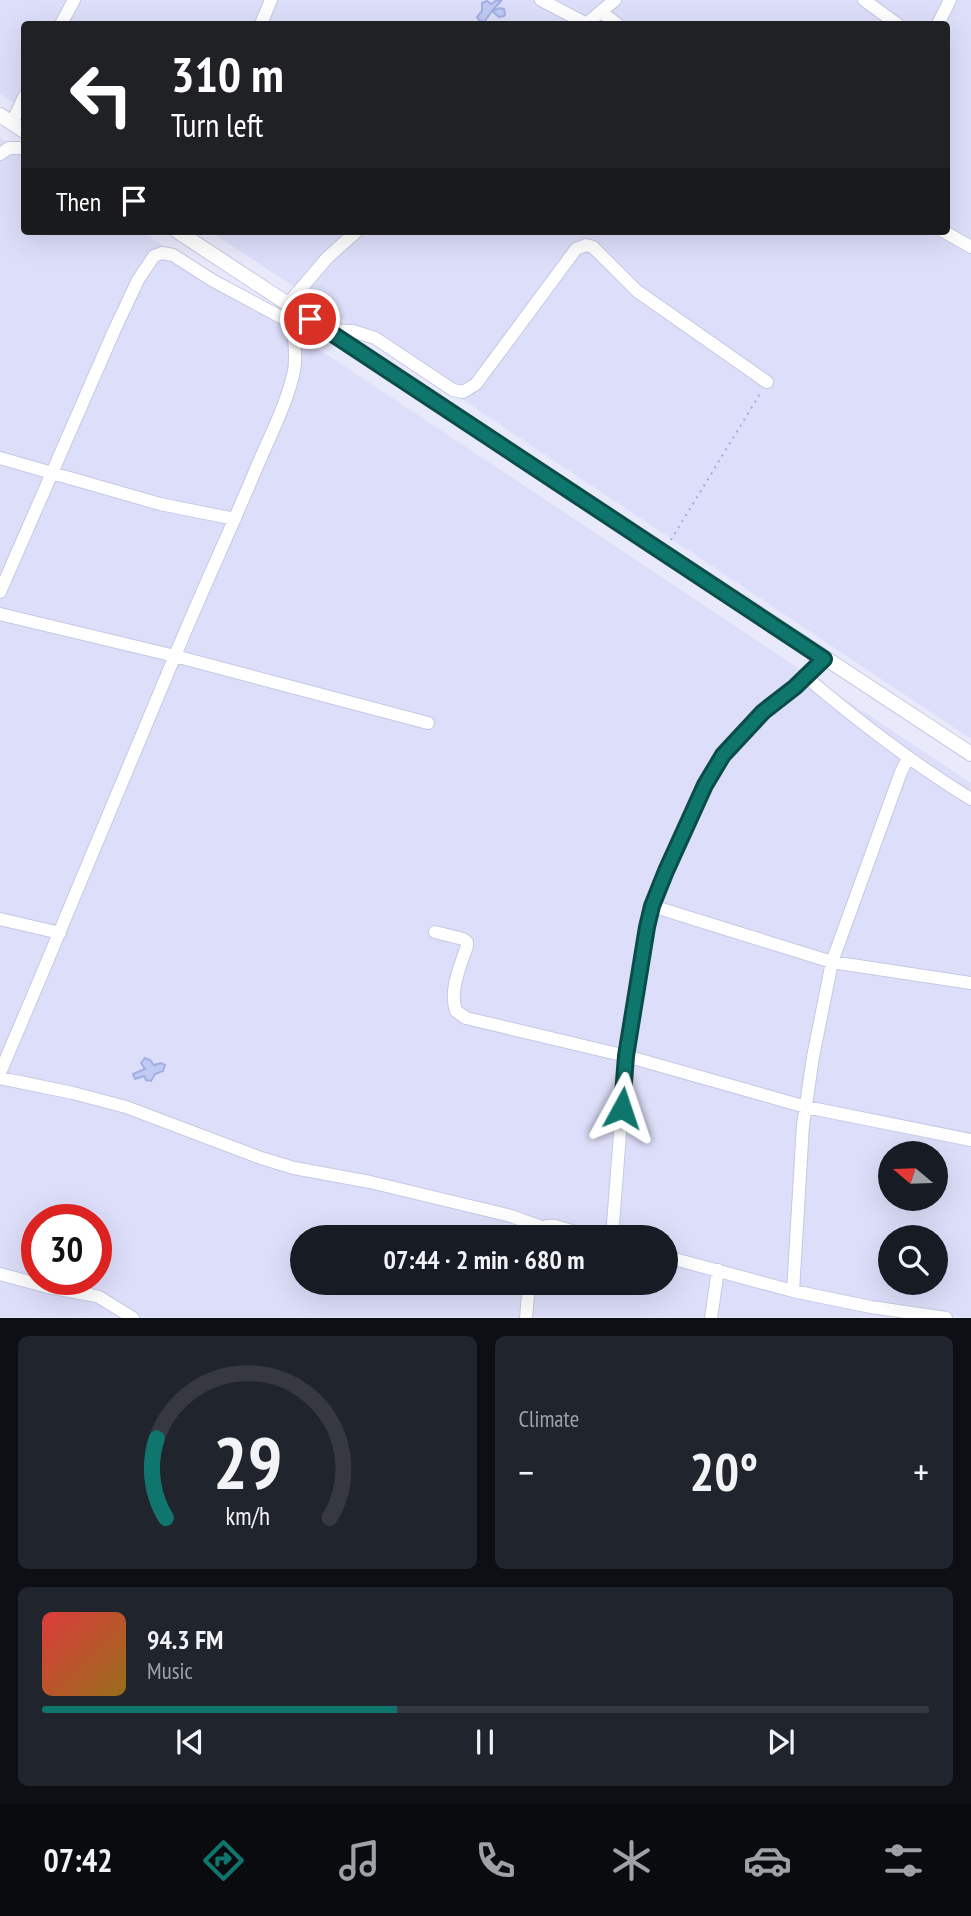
<!DOCTYPE html>
<meta charset="utf-8">
<style>
:root{--surface:#171b24;--page:#20242c;--text:#f1f3f6;--muted:#9ea1a6;--line:#363941;--accent:#0f766e}
body{margin:0;font-family:"PT Sans Narrow",sans-serif;background:var(--page);color:var(--text);height:100vh;display:flex;flex-direction:column;font-size:26px;white-space:nowrap}
*{box-sizing:border-box;margin:0}
p{font-size:23px;color:var(--muted)}
.icon{flex:none;width:38px;height:38px;fill:none;stroke:currentColor;stroke-width:2;stroke-linecap:round;stroke-linejoin:round}
.map{position:relative;height:1318px;overflow:hidden}
.details{display:flex;flex-direction:column;gap:18px;padding:18px;background:#0d0f14;flex:1}
.details>*{flex:none}
.hud{position:absolute;left:21px;top:21px;width:929px;height:214px;border-radius:7px;box-shadow:0 7px 28px #0002;background:#202124;color:#fff;overflow:hidden}
.needle{width:46px;rotate:289deg}
.buttons{position:absolute;left:878px;top:1141px;display:grid;gap:14px}
.buttons a{display:grid;place-items:center;width:70px;height:70px;border-radius:50%;background:var(--surface);box-shadow:0 7px 28px #0002;font-size:35px}
.speed{position:absolute;left:21px;top:1204px;display:flex;gap:14px;font-size:35px;font-weight:700;text-align:center}
.speed>*{display:grid;place-content:center;width:91px;height:91px;border-radius:50%;background:var(--surface);box-shadow:0 7px 28px #0002;line-height:1}
.speed .limit{border:10px solid #d22;background:#fff;color:#111}
.pin{position:absolute;display:grid;place-items:center;width:60px;height:60px;color:#fff;margin:-30px;border:4px solid #fff;border-radius:50%;box-shadow:0 2px 7px #0007}
.me{position:absolute;width:77px;margin:-38px;rotate:5deg;stroke-linejoin:round;filter:drop-shadow(0 0 5px #0008)}
.turn{display:flex;align-items:center;gap:24px;height:147px;padding:0 35px;font-size:32px}
.turn .icon{width:91px;height:91px;stroke-width:2.5}
.turn b{display:block;font-size:49px;line-height:60px}
.then{display:flex;align-items:center;height:66px;padding:0 35px;background:#0003;gap:14px;font-size:26px}
.big{font-size:52px;font-weight:600;line-height:1.1}
.details .widget{flex:1;display:flex;flex-direction:column;justify-content:center;gap:10px;min-width:0;padding:0 24px;border-radius:10px;background:var(--page)}
.details .dial{align-items:center;gap:0}
.dial svg{height:182px;overflow:visible;fill:none;stroke:var(--line);stroke-width:7;stroke-linecap:round;text-anchor:middle}
.dial text{fill:var(--text);stroke:none}
.song{display:flex;align-items:center;gap:21px}
.cover{width:84px;height:84px;border-radius:10px;background:linear-gradient(135deg,hsl(0 70% 55%),hsl(40 70% 35%))}
.played{height:7px;border-radius:4px;background:linear-gradient(90deg,var(--accent) 40%,var(--line) 40%)}
.keys{display:flex;justify-content:space-around;direction:ltr}
.heat{display:flex;justify-content:space-between;align-items:center;font-size:38px;direction:ltr}
.details .tiles{flex:1;display:grid;gap:18px;grid-template-columns:1fr 1fr}
.widget:last-child{grid-column:span 2}
.trip{position:absolute;left:290px;top:1225px;width:388px;height:70px;border-radius:35px;background:var(--surface);box-shadow:0 7px 28px #0002;font-weight:600;line-height:70px;text-align:center}
.dock{display:flex;height:112px;justify-content:space-around;align-items:center;background:#090b0e;color:var(--muted)}
.dock .icon{width:49px;height:49px}
.dock .selected{color:var(--accent)}
.dock b{font-size:32px;color:var(--text)}
.map>svg:first-child{display:block}
</style>
<div class="map">
<svg width="971" height="1318" viewBox="0 0 971 1318">
<rect width="100%" height="100%" fill="#e9e9fc"/>
<path fill="#dddef9" fill-rule="evenodd" d="M0,0h971v739l-761,-508h737v-207h-923v86l-24,-16z
M0,137l24,17v77h117l830,552v534h-971zM891,1153h45v46h-45zM37,1220h59v59h-59zM303,1237h364v46h-364zM891,1237h45v46h-45z"/>
<path fill="#c0caf2" stroke="#a1afe4" stroke-width="2" d="M497,0l4,1 -9,10 8,-3 4,1 1,5 -1,2 -5,1 -7,-6 -8,11 -5,-2 -2,-3 5,-6v-8l5,-2 4,3z
M145,1058l5,2 4,5 7,-2 4,2 -2,6 -8,3 -4,7 -5,-1 -2,-4 -9,3 -2,-5 12,-5 -4,-6z"/>
<g fill="none" stroke-linecap="round" stroke-linejoin="round">
<g stroke="#c5c9e4" stroke-width="14">
<path id="minor" d="M541,0l46,24
M864,0l33,24
M601,12l16,12
M61,24l13,-24
M261,24l10,-24
M586,24l29,-24
M938,24l12,-24
M12,123l12,-26
M0,154l9,-6h15
M943,231l28,16
M287,305l40,-47 30,-27
M326,330l27,1 22,7 78,52 10,2 13,-8 100,-135 10,-4 7,2 44,44 130,91
M0,458l160,46 75,15
M0,592l114,-261 24,-51 16,-24 8,-3 11,2 39,25 80,43
M0,614l175,42 253,67
M806,677c52,44 106,86 165,122
M652,906l180,56 139,21
M0,919l60,14
M435,932l28,7 4,3v4c-7,21 -18,44 -11,65l10,7 160,38 180,51 165,33
M0,1073c59,-138 116,-277 174,-415 27,-65 57,-129 84,-194 13,-30 29,-61 36,-93 4,-21 -3,-42 -1,-63
M0,1078l73,15 53,14 135,51 33,10 76,14 141,34 30,11
M535,1237c4,-9 9,-12 20,-11l37,11
M612,1237l14,-181 21,-129 5,-21 14,-35 39,-86 18,-30 40,-43 32,-25 29,-28
M667,1257l126,34 78,16 75,11
M0,1274l48,13 43,8 8,2 34,21
M793,1291l10,-166 10,-68 19,-95 69,-190 7,-14
M526,1318l3,-35
M711,1318l7,-48"/>
</g>
<g stroke="#c5c9e4" stroke-width="16">
<path id="tertiary" d="M0,115l24,16
M177,231l794,523"/>
</g>
<path stroke="#a3add7" stroke-width="2" stroke-dasharray="2 5" stroke-linecap="butt" d="M671,540l90,-148"/>
<use href="#minor" stroke="#fff" stroke-width="12"/>
<use href="#tertiary" stroke="#fff" stroke-width="14"/>
</g>
<g fill="none" stroke-linecap="round" stroke-linejoin="round">
<g stroke="#0a4d48" stroke-width="18">
<path id="route" d="M310,319l514,340 -29,28 -32,25 -40,43 -18,30 -39,86 -14,35 -5,21 -21,129 -4,52"/>
</g>
<use href="#route" stroke="#0f766e" stroke-width="12"/>
</g>
</svg>
<div class="buttons">
<a><svg class="needle" viewBox="-14 -14 28 28"><path d="M0-13l5 13h-10z" fill="#e53935"/><path d="M0 13l5-13h-10z" fill="#9ea1a6"/></svg></a>
<a><svg class="icon" aria-label="search" viewBox="0 0 24 24"><circle cx="10" cy="10" r="6"/><path d="M15 15l6 6"/></svg></a>
</div>
<div class="speed"><div class="limit">30</div></div>
<div class="pin" style="left:310px;top:319px;background:#d93025"><svg class="icon" aria-label="arrive" viewBox="0 0 24 24"><path d="M6 21V4h12l-3 4 3 4H6"/></svg></div>
<svg class="me" style="left:622px;top:1108px" viewBox="-20 -20 40 40"><path d="M0-17L14 15 0 8-14 15z" fill="#0f766e" stroke="#fff" stroke-width="4"/></svg>
<div class="trip">07:44 · 2 min · 680 m</div>
<div class="hud">
<div class="turn"><svg class="icon" aria-label="left" viewBox="0 0 24 24"><path d="M17 20v-9H6M10 6l-5 5 5 5"/></svg><div><b>310 m</b>Turn left</div></div>
<div class="then">Then<svg class="icon" aria-label="arrive" viewBox="0 0 24 24"><path d="M6 21V4h12l-3 4 3 4H6"/></svg></div>
</div>
</div>
<section class="details">
<div class="tiles">
<div class="widget dial"><svg viewBox="0 0 100 80">
<path d="M14 69A42 42 0 1 1 86 69"/>
<path d="M14 69A42 42 0 0 1 10 34" stroke="#0f766e"/>
<text x="50" y="56" font-size="32" font-weight="700">29</text>
<text x="50" y="72" font-size="11">km/h</text>
</svg></div>
<div class="widget"><p>Climate</p>
<div class="heat"><a>−</a><b class="big">20°</b><a>+</a></div>
</div>
<div class="widget">
<div class="song"><i class="cover"></i><div><b>94.3 FM</b><p>Music</p></div></div>
<div class="played"></div>
<div class="keys"><svg class="icon" aria-label="previous" viewBox="0 0 24 24"><path d="M18 5L8 12l10 7zM5 5v14"/></svg><svg class="icon" aria-label="pause" viewBox="0 0 24 24"><path d="M8 5v14M16 5v14"/></svg><svg class="icon" aria-label="next" viewBox="0 0 24 24"><path d="M6 5l10 7-10 7zM19 5v14"/></svg></div>
</div>
</div>
</section>
<nav class="dock">
<b>07:42</b>
<svg class="icon selected" aria-label="directions" viewBox="0 0 24 24"><path d="M12 3l9 9-9 9-9-9zM9 14v-3h6M13 9l2 2-2 2"/></svg>
<svg class="icon" aria-label="music" viewBox="0 0 24 24"><path d="M9 18V5l10-2v13"/><circle cx="6" cy="18" r="3"/><circle cx="16" cy="16" r="3"/></svg>
<svg class="icon" aria-label="phone" viewBox="0 0 24 24"><path d="M5 4h4l2 5-3 2q2 4 5 5l2-3 5 2v4C11 20 4 13 5 4z"/></svg>
<svg class="icon" aria-label="climate" viewBox="0 0 24 24"><path d="M12 3v18M4 7l16 10M4 17L20 7"/></svg>
<svg class="icon" aria-label="car" viewBox="0 0 24 24"><path d="M5 17H2v-5l4-1 3-4h7l3 4 3 1v5h-3M9 17h6M6 11h13"/><circle cx="7" cy="17" r="2"/><circle cx="17" cy="17" r="2"/></svg>
<svg class="icon" aria-label="filters" viewBox="0 0 24 24"><path d="M4 7h16M4 17h16"/><circle cx="9" cy="7" r="2"/><circle cx="15" cy="17" r="2"/></svg>
</nav>
